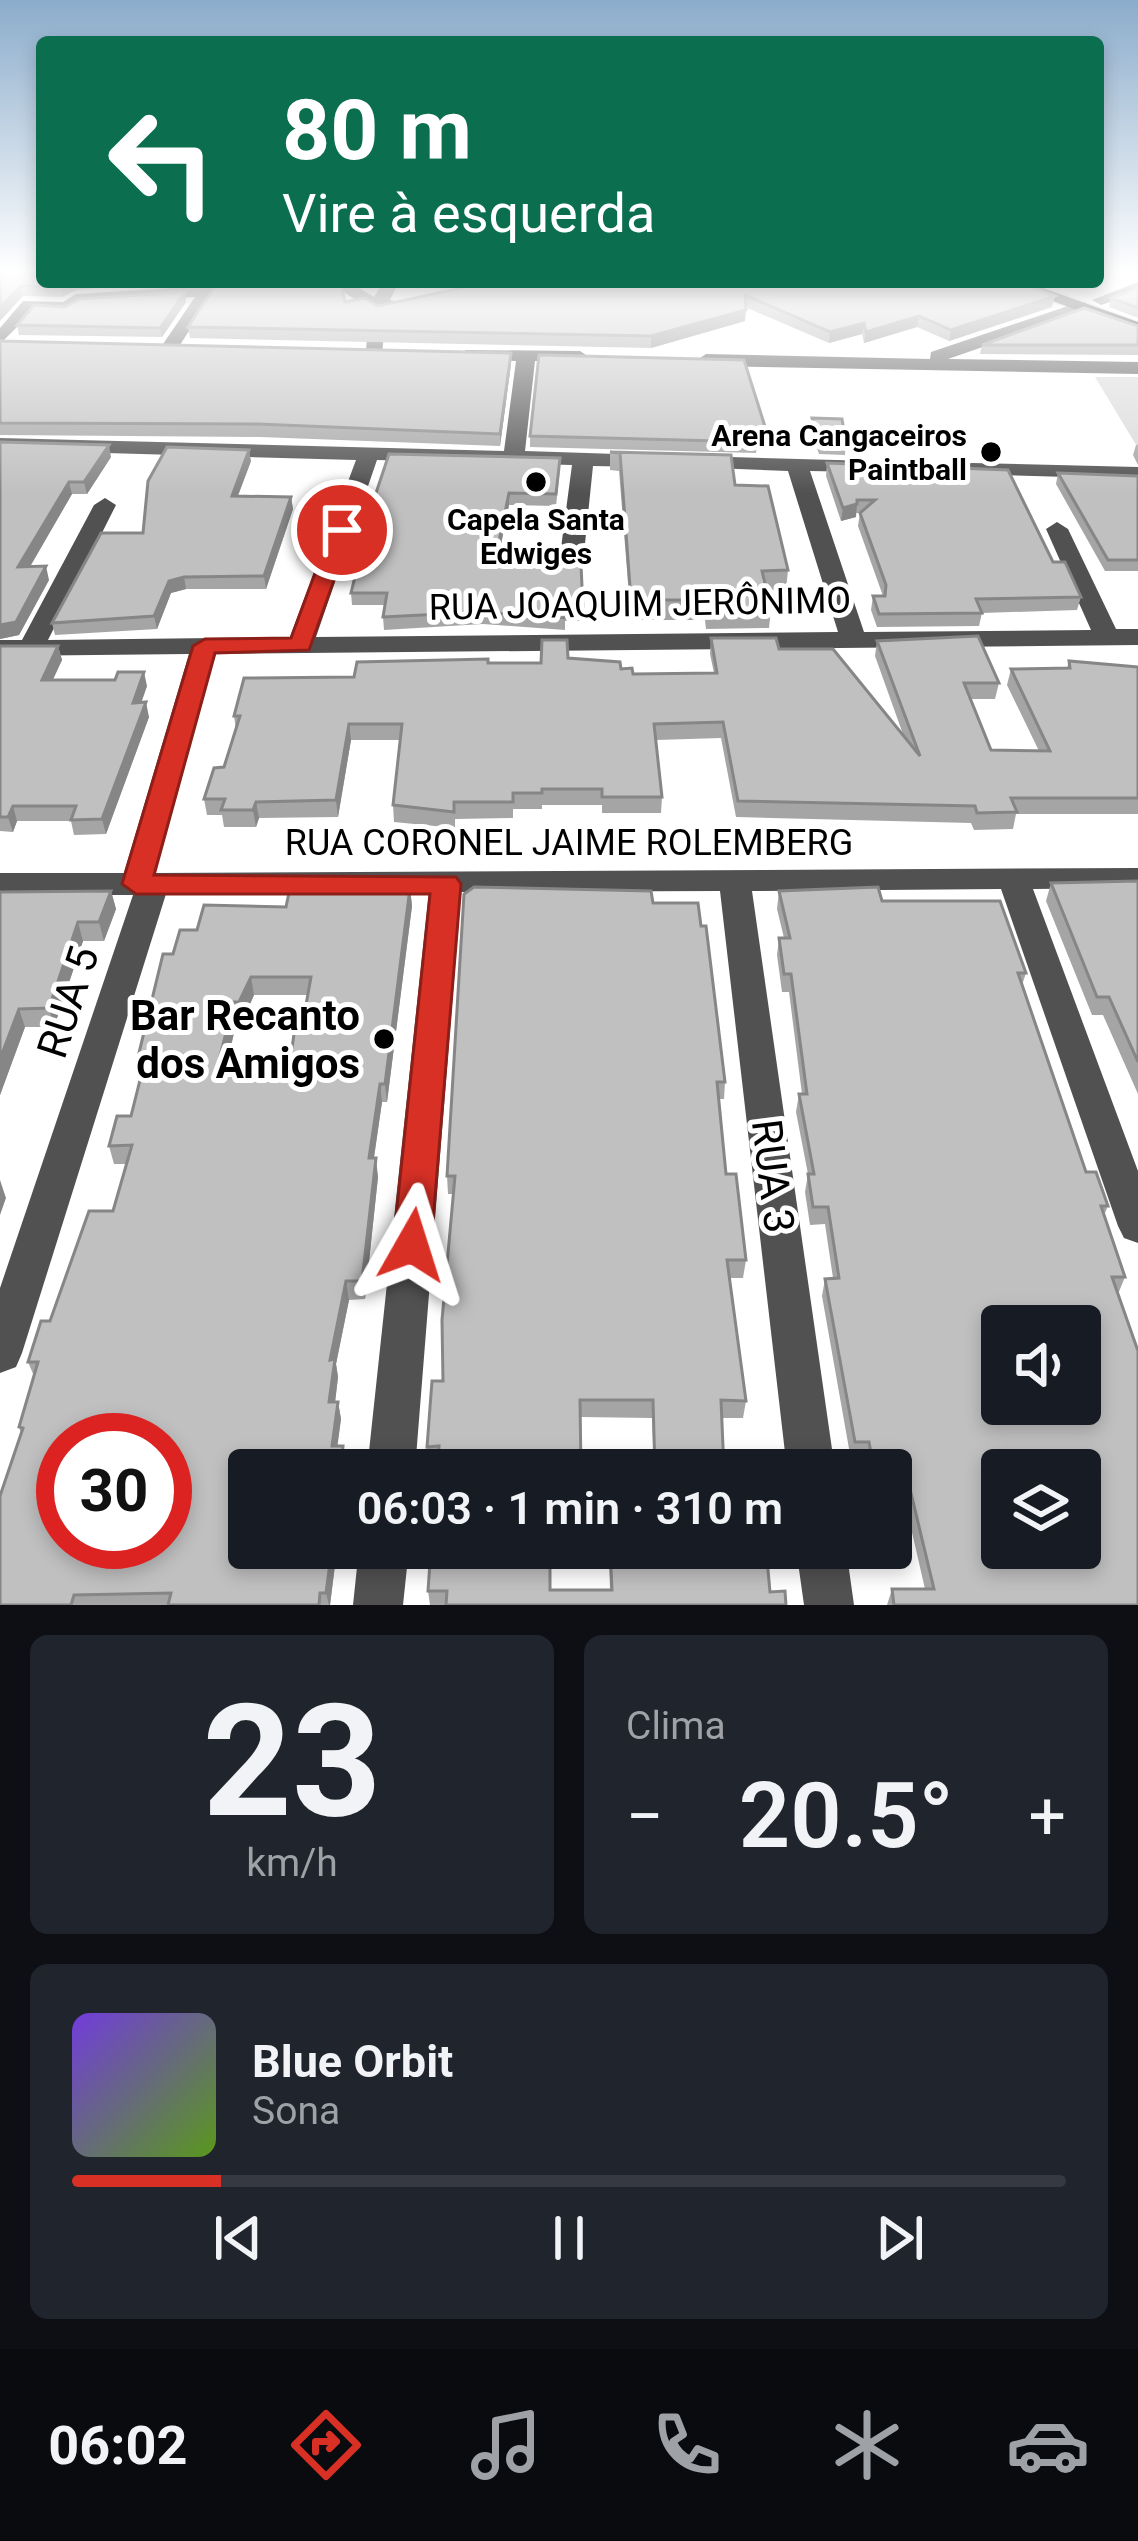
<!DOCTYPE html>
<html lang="pt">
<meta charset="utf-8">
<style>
:root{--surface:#171b24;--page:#20242c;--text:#f1f3f6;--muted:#9ea1a6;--line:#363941;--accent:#d93025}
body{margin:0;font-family:Roboto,sans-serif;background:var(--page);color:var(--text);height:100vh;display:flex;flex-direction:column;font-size:45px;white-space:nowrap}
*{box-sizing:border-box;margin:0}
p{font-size:39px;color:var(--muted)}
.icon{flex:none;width:66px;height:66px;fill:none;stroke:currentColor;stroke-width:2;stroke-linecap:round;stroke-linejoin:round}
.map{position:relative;height:1605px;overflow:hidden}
.panel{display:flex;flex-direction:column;gap:30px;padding:30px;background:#0d0f14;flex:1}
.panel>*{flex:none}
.guide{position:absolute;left:36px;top:36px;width:1068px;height:252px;border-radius:12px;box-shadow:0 6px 18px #0003;background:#0b6e4f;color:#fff;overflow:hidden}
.controls{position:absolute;left:981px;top:1305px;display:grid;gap:24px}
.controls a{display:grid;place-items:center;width:120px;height:120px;border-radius:12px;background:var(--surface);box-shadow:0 6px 18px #0003;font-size:60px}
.speed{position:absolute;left:36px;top:1413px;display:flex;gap:24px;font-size:60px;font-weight:700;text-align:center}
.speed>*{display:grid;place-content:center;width:156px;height:156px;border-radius:50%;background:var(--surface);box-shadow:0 6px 18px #0003;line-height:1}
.speed .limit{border:18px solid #d22;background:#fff;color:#111}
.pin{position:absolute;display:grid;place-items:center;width:102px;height:102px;color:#fff;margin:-51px;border:6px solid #fff;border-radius:50%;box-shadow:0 3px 12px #0007}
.me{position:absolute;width:132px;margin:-66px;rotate:6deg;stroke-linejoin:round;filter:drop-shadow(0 0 9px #0008)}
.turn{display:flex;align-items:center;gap:42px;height:252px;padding:0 48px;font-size:54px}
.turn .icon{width:156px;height:156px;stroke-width:2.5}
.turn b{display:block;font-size:84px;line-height:102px}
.big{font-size:90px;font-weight:600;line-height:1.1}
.panel .widget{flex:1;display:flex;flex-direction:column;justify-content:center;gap:18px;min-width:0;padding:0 42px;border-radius:18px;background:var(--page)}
.panel .dial{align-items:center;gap:0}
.dial b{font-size:156px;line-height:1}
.song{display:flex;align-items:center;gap:36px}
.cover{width:144px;height:144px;border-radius:18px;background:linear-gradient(135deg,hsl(260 70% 55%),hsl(90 70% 35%))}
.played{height:12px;border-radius:6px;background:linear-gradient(90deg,var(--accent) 15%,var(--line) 15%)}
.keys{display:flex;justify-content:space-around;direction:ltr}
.heat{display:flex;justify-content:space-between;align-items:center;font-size:66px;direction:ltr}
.panel .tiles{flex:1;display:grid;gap:30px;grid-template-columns:1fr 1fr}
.widget:last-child{grid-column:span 2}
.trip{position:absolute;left:228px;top:1449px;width:684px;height:120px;border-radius:12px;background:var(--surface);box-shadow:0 6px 18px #0003;font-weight:600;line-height:120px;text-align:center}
.tab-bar{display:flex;height:192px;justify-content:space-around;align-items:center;background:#090b0e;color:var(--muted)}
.tab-bar .icon{width:84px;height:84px}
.tab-bar .selected{color:var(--accent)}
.tab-bar b{font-size:54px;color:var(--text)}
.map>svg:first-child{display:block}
</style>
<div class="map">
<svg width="1138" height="1605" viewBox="0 0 1138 1605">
<rect width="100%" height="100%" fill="#fff"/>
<path fill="#d8d8d8" d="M1095,377h43v71z"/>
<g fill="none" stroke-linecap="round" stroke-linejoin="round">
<g stroke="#dbdbdb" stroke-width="3">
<path id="major" d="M1002,282h24l112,40v11z"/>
</g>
<path fill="#515151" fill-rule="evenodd" d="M205,282h16l-45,69 -15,-4 34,-50 -114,7 -14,8 -33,-2 -34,34v-16l23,-27 40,1 13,-8 126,-8z
M329,282h20l25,15 9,-15h16l-9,18 17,4 -21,7 -4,44 -16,-4 3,-42z
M1138,282v11l-37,12 -9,-5z
M1080,302l6,1v8l-138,48 190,3v12l-432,-8 -9,-6 9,-6 224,5 1,-7z
M465,350l115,1 9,6 -9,6 -45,-2 -10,90 123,4 11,6 -11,6 -55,-1 -10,97 -12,7 -12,-7 13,-98 -195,-5 -61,177 522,-5 -50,-161 -100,-4v-10l8,-1 176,5v10l-8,1 -54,-1 54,161 227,-2 -45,-101 11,-7 11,7 48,100h22v16l-923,9 -60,219 983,-5v20l-105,1 105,282v72l-14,-5 -6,-12 -117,-337 -249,2 83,579h-48l-67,-579 -259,1 -46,578h-48l62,-578 -263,2 -144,459 -6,14 -16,6v-85l133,-393h-133v-22h124l65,-219 -189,2v-16h22l72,-135 11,-7 11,7 -68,135 242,-3 66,-177 -356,-10v-12l504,13 12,-90 -44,-1 -7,-2z
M972,463l166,4v12l-174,-5v-10z
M359,1548h50l-6,57h-50z
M796,1548h50l8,57h-50z"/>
<use href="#major" fill="#000" fill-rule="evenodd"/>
</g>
<path fill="#a5a5a5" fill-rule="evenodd" d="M0,270l76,20 -14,7 -39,-1z
M489,282l563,25 -103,34 -32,-14 -53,16 -2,-9 -33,9 -84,-36v14l-94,27 -461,-10 -2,-11 157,-25 33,4z
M1138,288v30l-29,-11 2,-9z
M185,292l1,10 -24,35 -143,-2 -2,-10 48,-18z
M1138,326v29l-158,-1 2,-9z
M0,341l511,12v11l-11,82 -240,-9 -260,-2z
M812,418l34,24 -1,13 -26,-1 -8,-23z
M530,436h238l-1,11h-10l-1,6 -226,-6z
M0,442l111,15 -24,37h-15l-42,73 19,13 -30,55 -19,4z
M1136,445h2v20l-5,-10z
M610,452l121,3 4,30 53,85 -2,20h-20l5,18 -2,20 -63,1 -1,-9h-74l-12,-149 -9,-1z
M251,461l-13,35 53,1 2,12 -27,80h-80l-15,4 -14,36 -102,6 -3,-12 91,-90z
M827,463l226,99 28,35 -4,13 -95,3 -3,13 -102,1 -6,-17 2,-14h10l-25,-70 2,-13h-4v4l-15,4 -15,-45z
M560,469l-4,37 -47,-1 -12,60h84l2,56h-18v9l-82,-6 -99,6 -1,-13 2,-12h-33l-1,-12 9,-37 -1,-12z
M1058,473l80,3v95h-33l-49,-87z
M711,638l68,11 125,88 -29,-81 2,-15 122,42 -4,16h-25l21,51 48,1 -32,-66 4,-16 56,-1 2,-7 69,6v147h-122l-3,15 -39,1 -3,-7 -235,-6 -15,-79 -65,2 6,57 -1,16h-59v-8h-60v4h-29v9l-58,1v9l-61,-6 -1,-17 7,-65h-49l-13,77 -79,1 -3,9h-32l-2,-12h-15l-3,-16 20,-32 12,-37 -2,-14 120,-39 134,-14h53l27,-5 53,11 12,5 81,-1 -4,-19z
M0,646h58l4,14 -10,20 95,6 -6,17 8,14 -43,117 -32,1 -3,-14h-54l-4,11 -13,-1z
M1138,881v213l-35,-79h-11l-46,-114 5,-18z
M410,888l2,18 -25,196h-5l-8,56 4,19 -13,122 -16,1 -13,64 2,13 -3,25h3l3,17 -4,27h6l3,24h-97v78h83l3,17 -5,40h-330l21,-172 -2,-6 15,-51 -6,-14 85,-151 13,-47h-12l-5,-18 22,-30 11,-43 -4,-16 35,-103 24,-24 89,-23zM254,995h54l-6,32 -11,28 -62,1 8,-36h6z
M111,891l5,18 -12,32h-21l-29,86h-29l-25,68v-203z
M779,891l103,10 144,72 -4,12 64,187 22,34 -4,9 21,62 -7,17 20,311h-251l5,-16h33l-19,-83h-15v-36h-24l-2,-11 -14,1 -29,-164 3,-17 8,-1 -8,-54 -15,1 -5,-33 3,-18 -12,-62 3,-18h3l-13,-102h-7l-5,-37 2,-17h5l-7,-29z
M653,903l72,179 -1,17h-5l7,75 20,86 -3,18h-14l17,123 -3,17h-21l2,52h-70l-2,-52 -72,-1 -142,47h-9l-2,-17 16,-66 11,-187h-6l-1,-18z
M422,1548h355l-1,9h-9l3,35 16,13h-356l-2,-14 2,-32h-7zM609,1556l1,34h-60v-32z"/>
<path fill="#868686" d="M68,282h99l-91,8 -14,7 -2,-10z
M21,286l2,10 -23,25v-13z
M185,292l1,10 -24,35 -2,-9z
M1055,296l-3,11 -103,34 2,-11z
M746,310l-1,11 -94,27v-12z
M919,316l-2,11 -53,16 2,-11z
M864,323l-2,11 -33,9 1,-11z
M511,353v11l-11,82v-12z
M109,445l2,12 -24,37 -3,-12z
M249,450l2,11 -18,47 -1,-12z
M69,482l3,12 -50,86 -4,-13z
M509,493v12l-15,73v-13z
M291,497l2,12 -27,80 -2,-13z
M857,504l-1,13 -15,4 2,-13z
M46,566l3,14 -30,55 -19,4v-14z
M184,577l2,12 -15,4 -14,36 -3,-13 15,-35z
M58,646l4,14 -16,35 -4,-15z
M144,672l3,14 -11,31 -3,-14z
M146,702l3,15 -43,117 -4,-15z
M349,724l2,16 -13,77 -2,-17z
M256,802l3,16 -3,9 -3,-17z
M13,806l4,15 -4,11 -5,-15z
M410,888l2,18 -25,196 -2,-18z
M111,891l5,18 -12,32 -5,-19z
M78,922l5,19 -29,86 -5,-19z
M251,977l3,18 -11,25 -4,-18z
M234,1002l3,18 -13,54 -4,-18z
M19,1009l6,18 -25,68v-36z
M380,1084l2,18 -11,75 -2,-19z
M376,1158l2,19 -13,122 -3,-18z
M0,1180l6,18 -6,17z
M346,1281l3,19 -13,64 2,13 -5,43 -4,-18 1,-42z
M338,1402l3,17 -6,45 -3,-18z
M343,1446l3,24h-5z
M332,1548l3,17 -5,40h-1l-3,-12z"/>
<path fill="#c0c0c0" stroke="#868686" stroke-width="3" fill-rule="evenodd" d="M0,270h42v12h26l-8,5 -39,-1 -21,22z
M218,282h119l4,3 4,17 19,-4 14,8 111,-24h526l40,14 -104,34 -32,-14 -53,16 -2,-9 -34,9 -85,-37 1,15 -95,26 -463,-9z
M1138,288v20l-27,-10z
M185,292l-25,36 -143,-3 17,-20 31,2 15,-8z
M1084,308l54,18v19h-156z
M0,341l511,12 -11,81 -242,-10 -258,-1z
M539,355l205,5 24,76h-11v6l-227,-6z
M812,418l30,1 4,23 -26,-1z
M0,442l109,3 -25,37h-15l-51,85 28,-1 -30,56 -16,3z
M167,447l82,3 -17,46 59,1 -27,79 -80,1 -15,4 -15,35 -102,7 49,-90h42l5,-52z
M610,452l121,3 4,30 33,1 20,84 -26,1 9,37 -63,1 -2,-9h-75l-11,-147z
M389,454l171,4 -4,36 -47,-1 -15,72h87l2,43h-19l1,10 -83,-6 -99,5 4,-24h-36l12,-49h-4z
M827,463l181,7 45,92h12l16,35 -105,2 6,14 -103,1 -6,-18h12l1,-11 -26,-72 15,-13h-18v4l-14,4z
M1058,473l80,3v84h-30z
M978,636l21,47h-35l27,67 59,1 -39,-82 59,-1 -1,-7 69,6v131h-127l6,14 -40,1 -2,-7 -237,-5 -15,-79 -69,2 8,73h-60v-8h-60v4h-29v9h-59v10l-61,-7 9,-81h-53l-13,76 -80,2 -3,8h-32l4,-11h-21l10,-31 10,-1 16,-51h-6l10,-38 110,-1 3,-15 131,-3v4h53l1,-23h25l1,18 52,4 1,7 11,-1 1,6 84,-1 -6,-35h65l3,11h54l87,107 -43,-115z
M0,646h58l-16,34h73l3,-8h26l-11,31 13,-1 -44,117 -31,1 5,-14h-63l-5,11h-8z
M1138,881v181l-29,-65h-12l-46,-114z
M291,883l119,5 -25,196h-5l-11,74h7l-14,123h-16l-16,79 5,-1 -6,43h9l-6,44h11l-2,24h-92v78h83l-6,45h-6l-1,12h-151l3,-12 -97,2 -3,10h-71v-109l23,-68 -4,-1 19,-65h-10l13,-41h9l39,-110h24l19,-66 -23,1 8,-30h14l15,-60 -8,1 25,-103h10l7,-24h17l7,-25 82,2zM251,977h60l-9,50h-7l-4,28 -71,1 14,-54h5zM63,1440h102v102h-102z
M474,887l177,4 2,12h45l3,23h5l19,156h-8l9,92h10l10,86h-19l19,141 -25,-1 3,70h-69l-2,-70h-73l1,70h-143l1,-24 -12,1 5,-66h11l-1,-61 13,-144h-8l17,-282z
M878,887l4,14h118l26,72h-8l68,199h10l12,34h-7l24,71h-13l26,74v254h-244l-2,-16h42l-24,-100h-19v-19h-17l-5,-28h-14l-30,-163 14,-1 -11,-71h-15l-5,-33h6l-15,-80h8l-16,-120h-7l-5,-36h11l-11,-47zM1002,1326h78v78h-78zM1002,1470h78v78h-78z
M111,891l-12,31h-21l-29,86 -30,1 -19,50v-167z
M431,1548h119v42h62l-2,-42h156l4,44 15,-1 1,14h-340l1,-14h-19z"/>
<linearGradient id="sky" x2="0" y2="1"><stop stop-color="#8baccb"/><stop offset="0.55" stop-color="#fff"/><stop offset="1" stop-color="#fff" stop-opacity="0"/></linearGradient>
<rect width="1138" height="494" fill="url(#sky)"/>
<path fill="#d93025" stroke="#8d1f18" stroke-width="3" d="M342,524l10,6 -43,120 -94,3 -61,222 302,2 5,7 -30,361 -6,11 -13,5 -13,-5 -6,-11 37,-351h-294l-14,-10 71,-238 12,-7 86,-1 40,-108z"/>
<g fill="#000" stroke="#fff" stroke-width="4.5">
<circle cx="991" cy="452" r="12"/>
<circle cx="536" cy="482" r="12"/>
<circle cx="384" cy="1039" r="12"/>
</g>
<g text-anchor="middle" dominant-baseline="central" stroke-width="10" stroke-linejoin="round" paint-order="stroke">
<g font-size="30" font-weight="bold" fill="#000" stroke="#fff" text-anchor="end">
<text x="967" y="435">Arena Cangaceiros<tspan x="967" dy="34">Paintball</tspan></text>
<text x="536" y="519" text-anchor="middle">Capela Santa<tspan x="536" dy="34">Edwiges</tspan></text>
</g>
<g font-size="36" fill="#000" stroke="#fff">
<text transform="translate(640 604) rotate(-1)">RUA JOAQUIM JERÔNIMO</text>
<text x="569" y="843">RUA CORONEL JAIME ROLEMBERG</text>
</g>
<g font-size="42" fill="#000" stroke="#fff">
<text transform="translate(68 1002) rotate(-72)">RUA 5</text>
<text transform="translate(773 1176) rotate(83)">RUA 3</text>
</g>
<g font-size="42" font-weight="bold" fill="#000" stroke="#fff" text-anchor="end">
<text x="360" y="1015">Bar Recanto<tspan x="360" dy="48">dos Amigos</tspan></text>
</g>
</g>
</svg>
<div class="controls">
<a><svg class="icon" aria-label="sound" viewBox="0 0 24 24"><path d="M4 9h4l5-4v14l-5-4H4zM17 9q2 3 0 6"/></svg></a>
<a><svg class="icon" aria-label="layers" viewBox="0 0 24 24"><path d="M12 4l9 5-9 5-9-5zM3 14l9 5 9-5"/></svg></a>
</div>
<div class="speed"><div class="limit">30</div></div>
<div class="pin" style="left:342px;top:530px;background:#d93025"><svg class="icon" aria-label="arrive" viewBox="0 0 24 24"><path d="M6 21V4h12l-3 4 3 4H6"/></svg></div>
<svg class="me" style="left:412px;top:1245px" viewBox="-20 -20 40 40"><path d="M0-17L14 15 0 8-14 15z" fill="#d93025" stroke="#fff" stroke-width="4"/></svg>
<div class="trip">06:03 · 1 min · 310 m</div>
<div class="guide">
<div class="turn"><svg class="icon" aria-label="left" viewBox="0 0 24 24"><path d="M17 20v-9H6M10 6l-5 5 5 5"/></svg><div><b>80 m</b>Vire à esquerda</div></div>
</div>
</div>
<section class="panel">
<div class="tiles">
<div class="widget dial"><b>23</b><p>km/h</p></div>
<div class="widget"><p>Clima</p>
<div class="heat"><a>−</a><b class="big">20.5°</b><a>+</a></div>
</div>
<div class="widget">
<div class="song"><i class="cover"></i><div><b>Blue Orbit</b><p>Sona</p></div></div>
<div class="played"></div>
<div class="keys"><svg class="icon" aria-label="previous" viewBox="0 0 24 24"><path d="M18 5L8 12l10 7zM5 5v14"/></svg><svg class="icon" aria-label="pause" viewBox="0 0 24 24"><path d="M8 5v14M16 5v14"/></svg><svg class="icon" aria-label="next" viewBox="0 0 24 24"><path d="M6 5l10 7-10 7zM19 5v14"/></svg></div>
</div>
</div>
</section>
<nav class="tab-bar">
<b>06:02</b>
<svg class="icon selected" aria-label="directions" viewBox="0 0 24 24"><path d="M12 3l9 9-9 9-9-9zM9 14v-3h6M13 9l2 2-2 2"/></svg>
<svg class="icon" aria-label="music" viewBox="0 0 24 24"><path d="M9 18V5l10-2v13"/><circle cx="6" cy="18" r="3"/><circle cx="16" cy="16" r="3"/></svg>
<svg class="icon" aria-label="phone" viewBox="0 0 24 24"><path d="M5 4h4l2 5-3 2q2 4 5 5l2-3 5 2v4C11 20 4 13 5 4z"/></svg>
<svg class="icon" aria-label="climate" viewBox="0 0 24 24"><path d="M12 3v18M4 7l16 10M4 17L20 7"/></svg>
<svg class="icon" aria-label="car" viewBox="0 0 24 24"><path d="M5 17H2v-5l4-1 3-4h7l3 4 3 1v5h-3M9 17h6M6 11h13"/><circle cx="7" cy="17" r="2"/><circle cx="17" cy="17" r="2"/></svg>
</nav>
